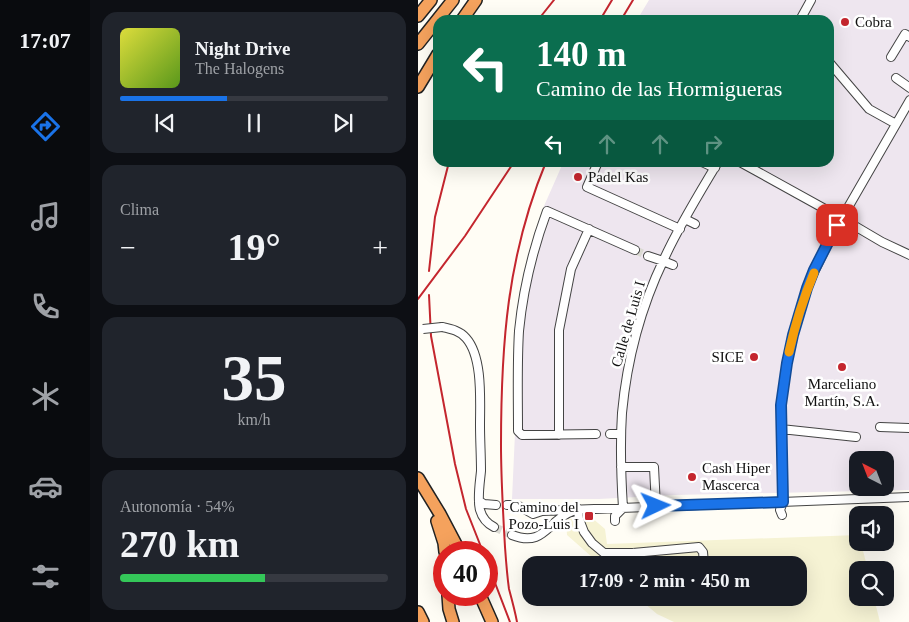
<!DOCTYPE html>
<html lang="es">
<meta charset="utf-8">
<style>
:root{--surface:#171b24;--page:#20242c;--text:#f1f3f6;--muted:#9ea1a6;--line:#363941;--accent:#1a73e8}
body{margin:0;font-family:"Times New Roman",serif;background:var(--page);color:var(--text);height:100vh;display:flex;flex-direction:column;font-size:19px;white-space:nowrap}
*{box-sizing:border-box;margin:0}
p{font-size:16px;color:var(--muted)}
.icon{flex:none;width:28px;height:28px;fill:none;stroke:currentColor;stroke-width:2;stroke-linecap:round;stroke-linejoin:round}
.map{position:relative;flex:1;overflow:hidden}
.details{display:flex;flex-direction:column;gap:12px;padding:12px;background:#0d0f14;width:328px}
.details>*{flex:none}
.guide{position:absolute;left:15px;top:15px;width:401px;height:152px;border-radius:15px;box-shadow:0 5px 20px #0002;background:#0b6e4f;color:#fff;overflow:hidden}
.needle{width:32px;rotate:318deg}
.fabs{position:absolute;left:431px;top:451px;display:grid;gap:10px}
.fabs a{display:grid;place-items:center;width:45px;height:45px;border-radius:10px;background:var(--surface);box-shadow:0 5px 20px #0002;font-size:25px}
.speed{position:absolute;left:15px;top:541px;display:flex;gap:10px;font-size:25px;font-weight:700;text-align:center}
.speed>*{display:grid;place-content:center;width:65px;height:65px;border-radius:50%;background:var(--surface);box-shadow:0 5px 20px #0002;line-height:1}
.speed .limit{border:8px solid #d22;background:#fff;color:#111}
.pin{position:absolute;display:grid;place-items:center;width:42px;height:42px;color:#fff;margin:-21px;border-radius:10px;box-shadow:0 2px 8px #0006}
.me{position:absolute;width:55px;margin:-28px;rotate:88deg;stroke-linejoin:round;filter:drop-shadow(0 0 4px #0008)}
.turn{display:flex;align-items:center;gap:18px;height:105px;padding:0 20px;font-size:22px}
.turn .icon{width:65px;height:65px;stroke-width:2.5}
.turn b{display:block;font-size:35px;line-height:42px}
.lanes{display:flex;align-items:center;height:48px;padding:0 20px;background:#0003;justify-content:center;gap:25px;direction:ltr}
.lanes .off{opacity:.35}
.big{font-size:38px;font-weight:600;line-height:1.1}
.details .card{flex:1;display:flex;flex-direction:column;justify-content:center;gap:8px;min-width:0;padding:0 18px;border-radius:15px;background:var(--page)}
.details .dial{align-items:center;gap:0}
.dial b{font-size:65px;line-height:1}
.song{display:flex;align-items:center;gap:15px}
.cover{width:60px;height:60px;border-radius:8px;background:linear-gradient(135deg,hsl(60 70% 55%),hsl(90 70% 35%))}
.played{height:5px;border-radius:2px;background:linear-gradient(90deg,var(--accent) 40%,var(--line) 40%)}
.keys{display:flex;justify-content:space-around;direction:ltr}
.heat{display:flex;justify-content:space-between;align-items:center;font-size:28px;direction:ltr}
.charge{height:8px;border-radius:4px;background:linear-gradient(90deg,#34c759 54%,var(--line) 0)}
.trip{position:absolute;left:104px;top:556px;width:285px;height:50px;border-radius:15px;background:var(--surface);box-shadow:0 5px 20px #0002;font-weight:600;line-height:50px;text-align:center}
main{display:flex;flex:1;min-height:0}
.tab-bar{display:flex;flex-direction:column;width:90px;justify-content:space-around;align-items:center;background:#090b0e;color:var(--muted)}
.tab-bar .icon{width:35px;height:35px}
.tab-bar .current{color:var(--accent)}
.tab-bar b{font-size:22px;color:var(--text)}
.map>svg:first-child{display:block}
</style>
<main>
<nav class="tab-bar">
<b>17:07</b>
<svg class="icon current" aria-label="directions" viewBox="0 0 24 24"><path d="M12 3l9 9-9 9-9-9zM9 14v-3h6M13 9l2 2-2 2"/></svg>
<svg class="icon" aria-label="music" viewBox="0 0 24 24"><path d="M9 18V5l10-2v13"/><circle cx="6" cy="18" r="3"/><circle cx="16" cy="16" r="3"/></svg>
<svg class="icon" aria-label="phone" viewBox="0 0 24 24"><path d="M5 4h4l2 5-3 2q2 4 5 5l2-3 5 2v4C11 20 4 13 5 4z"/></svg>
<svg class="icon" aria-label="climate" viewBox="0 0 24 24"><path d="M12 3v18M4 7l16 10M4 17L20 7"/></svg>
<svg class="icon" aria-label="car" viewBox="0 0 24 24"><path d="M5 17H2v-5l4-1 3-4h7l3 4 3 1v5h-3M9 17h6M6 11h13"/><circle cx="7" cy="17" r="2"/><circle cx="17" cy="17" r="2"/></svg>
<svg class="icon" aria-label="filters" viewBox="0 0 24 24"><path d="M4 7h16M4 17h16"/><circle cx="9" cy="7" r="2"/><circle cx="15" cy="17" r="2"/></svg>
</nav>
<section class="details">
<div class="card">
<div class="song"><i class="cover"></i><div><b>Night Drive</b><p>The Halogens</p></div></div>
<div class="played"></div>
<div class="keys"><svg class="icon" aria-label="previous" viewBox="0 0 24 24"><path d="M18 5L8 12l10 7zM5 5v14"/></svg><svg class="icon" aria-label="pause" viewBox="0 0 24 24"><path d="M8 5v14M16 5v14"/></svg><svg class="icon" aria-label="next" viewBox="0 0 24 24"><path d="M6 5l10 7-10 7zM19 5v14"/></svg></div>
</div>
<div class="card"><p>Clima</p>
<div class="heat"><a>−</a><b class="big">19°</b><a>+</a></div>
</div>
<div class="card dial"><b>35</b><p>km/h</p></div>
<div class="card"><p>Autonomía · 54%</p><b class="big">270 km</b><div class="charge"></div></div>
</section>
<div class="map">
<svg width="492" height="622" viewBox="0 0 492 622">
<rect width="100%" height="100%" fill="#fffdf5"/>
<path fill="#eee6ef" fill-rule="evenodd" d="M231,0h260v490l-234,5 -76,4h-87l3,-66v-76l20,-122 9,-29 19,-43 266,-1v-142h-192zM440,460h28v28h-28z"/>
<path fill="#f6f3d4" d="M173,517l14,12 2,15 251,-9v7l3,1 7,27h-10v28h16l6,24h-206l-17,-8 -19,-16h160v-33h-197l-34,-30 -1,-16h13z"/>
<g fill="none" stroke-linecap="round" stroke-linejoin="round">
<path stroke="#dbdad3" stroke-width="8" stroke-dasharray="8 4" stroke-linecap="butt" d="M217,250l13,6
M76,527l18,8"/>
<g stroke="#444" stroke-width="10">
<path id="minor" d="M382,20l11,-20
M473,57l14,-23 5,3
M411,62l40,47 27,15
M478,78l14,10
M180,162l-11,25 93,42
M284,162l13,6
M322,162l94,52
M428,211l64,-111
M267,219l10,5
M430,222l34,20 28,13
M230,256l15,5 10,4
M24,327c10,2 18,4 24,11 17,19 14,63 14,87 0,15 1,31 1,46 -1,11 -4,28 -1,39 2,7 6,13 14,17
M462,427l30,1
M363,429l75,8
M178,434l-74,1 -4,-4c0,-33 -1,-67 1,-100 4,-41 14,-82 28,-120l88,39
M192,434h11
M141,435v-105l12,-61 18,-40
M203,467h33l2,40
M61,501l5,3 12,1
M89,505h10l16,9 9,-3 368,-14
M160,509l1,10 5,13 8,11 12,10h29l66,-6 4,5 1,11 -2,2
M364,515l-2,-5 3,-8 -2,-97 6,-42 6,-28 14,-47 8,-18 22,-45
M197,521v-5l8,-8c-2,-32 -3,-64 -1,-95 5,-54 19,-106 42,-154 15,-33 35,-65 54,-97
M94,535c33,13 35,-15 61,-24
M215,553l6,12"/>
</g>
<g stroke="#222" stroke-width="14">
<path id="highway" d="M0,16l13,-16
M44,20l14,-20
M0,44l35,-44
M0,87l20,-33
M0,478l22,36 20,38
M19,521l7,22 1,9
M30,595l1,14 4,13
M62,595l12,27
M0,612l5,10"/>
</g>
<use href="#minor" stroke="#fff" stroke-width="8"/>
<use href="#highway" stroke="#f5a25d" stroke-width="11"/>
<path stroke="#c4262e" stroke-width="2" d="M120,20l16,-20
M182,20l12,-20
M203,20l12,-20
M11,271l6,-54 14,-55
M11,295l2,41 24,128 11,45 17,43
M0,299l47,-63 49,-74
M69,562l23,60
M99,622c-2,-11 -5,-22 -8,-33 -2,-14 -3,-28 -4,-42 -2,-34 -4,-68 -4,-102 0,-100 6,-189 45,-283"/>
<g stroke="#444" stroke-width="10" stroke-linecap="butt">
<path id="minor-bridge" d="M5,329l19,-2"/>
</g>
<use href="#minor-bridge" stroke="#fff" stroke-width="8"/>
</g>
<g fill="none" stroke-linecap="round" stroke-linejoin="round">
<g stroke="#114b97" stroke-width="12">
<path id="route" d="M238,506l127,-4 -2,-97 6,-42 6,-28 14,-47 7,-18 23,-45"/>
</g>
<use href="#route" stroke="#1a73e8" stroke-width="9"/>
<path stroke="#f59e0b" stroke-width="9" d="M371,352c6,-27 14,-53 25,-79"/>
</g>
<g fill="#c4262e" stroke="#fff" stroke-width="2">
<circle cx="427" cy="22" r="5"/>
<circle cx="160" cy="177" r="5"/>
<circle cx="336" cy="357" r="5"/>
<circle cx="424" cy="367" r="5"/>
<circle cx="274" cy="477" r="5"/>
<rect x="166" y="511" width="10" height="10" rx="2.5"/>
</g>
<g text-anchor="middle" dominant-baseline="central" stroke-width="5" stroke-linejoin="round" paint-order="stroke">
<g font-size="15" fill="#111" stroke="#fff" text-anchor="start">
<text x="437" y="22">Cobra</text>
<text x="170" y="177">Padel Kas</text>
<text x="326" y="357" text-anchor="end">SICE</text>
<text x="424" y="384" text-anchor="middle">Marceliano<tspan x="424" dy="17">Martín, S.A.</tspan></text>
<text x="284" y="468">Cash Hiper<tspan x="284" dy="17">Mascerca</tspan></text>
<text x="161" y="507" text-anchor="end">Camino del<tspan x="161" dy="17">Pozo-Luis I</tspan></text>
</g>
<g font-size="15" fill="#111" stroke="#fff">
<text transform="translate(210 324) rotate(-74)">Calle de Luis I</text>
</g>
</g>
</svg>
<div class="fabs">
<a><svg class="needle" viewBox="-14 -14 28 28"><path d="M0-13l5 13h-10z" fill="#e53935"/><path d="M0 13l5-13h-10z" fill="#9ea1a6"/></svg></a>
<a><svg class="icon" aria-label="sound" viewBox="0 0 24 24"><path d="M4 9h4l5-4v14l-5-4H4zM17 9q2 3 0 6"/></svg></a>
<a><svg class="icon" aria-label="search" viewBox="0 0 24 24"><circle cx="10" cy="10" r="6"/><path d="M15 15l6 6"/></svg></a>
</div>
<div class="speed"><div class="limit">40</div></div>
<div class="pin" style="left:419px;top:225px;background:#d93025"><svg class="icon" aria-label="arrive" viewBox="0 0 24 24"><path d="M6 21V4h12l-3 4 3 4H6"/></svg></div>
<svg class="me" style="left:238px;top:506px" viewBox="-20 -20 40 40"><path d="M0-17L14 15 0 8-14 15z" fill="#1a73e8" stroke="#fff" stroke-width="4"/></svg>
<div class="trip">17:09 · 2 min · 450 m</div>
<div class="guide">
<div class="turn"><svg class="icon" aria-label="left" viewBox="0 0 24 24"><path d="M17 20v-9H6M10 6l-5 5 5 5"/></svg><div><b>140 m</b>Camino de las Hormigueras</div></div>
<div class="lanes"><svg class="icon" aria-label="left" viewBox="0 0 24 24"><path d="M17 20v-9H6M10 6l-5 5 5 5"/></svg><svg class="icon off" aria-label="ahead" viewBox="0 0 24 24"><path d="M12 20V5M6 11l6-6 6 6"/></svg><svg class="icon off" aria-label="ahead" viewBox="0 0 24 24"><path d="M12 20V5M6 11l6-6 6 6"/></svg><svg class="icon off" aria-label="right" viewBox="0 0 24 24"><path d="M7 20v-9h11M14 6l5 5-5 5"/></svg></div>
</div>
</div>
</main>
